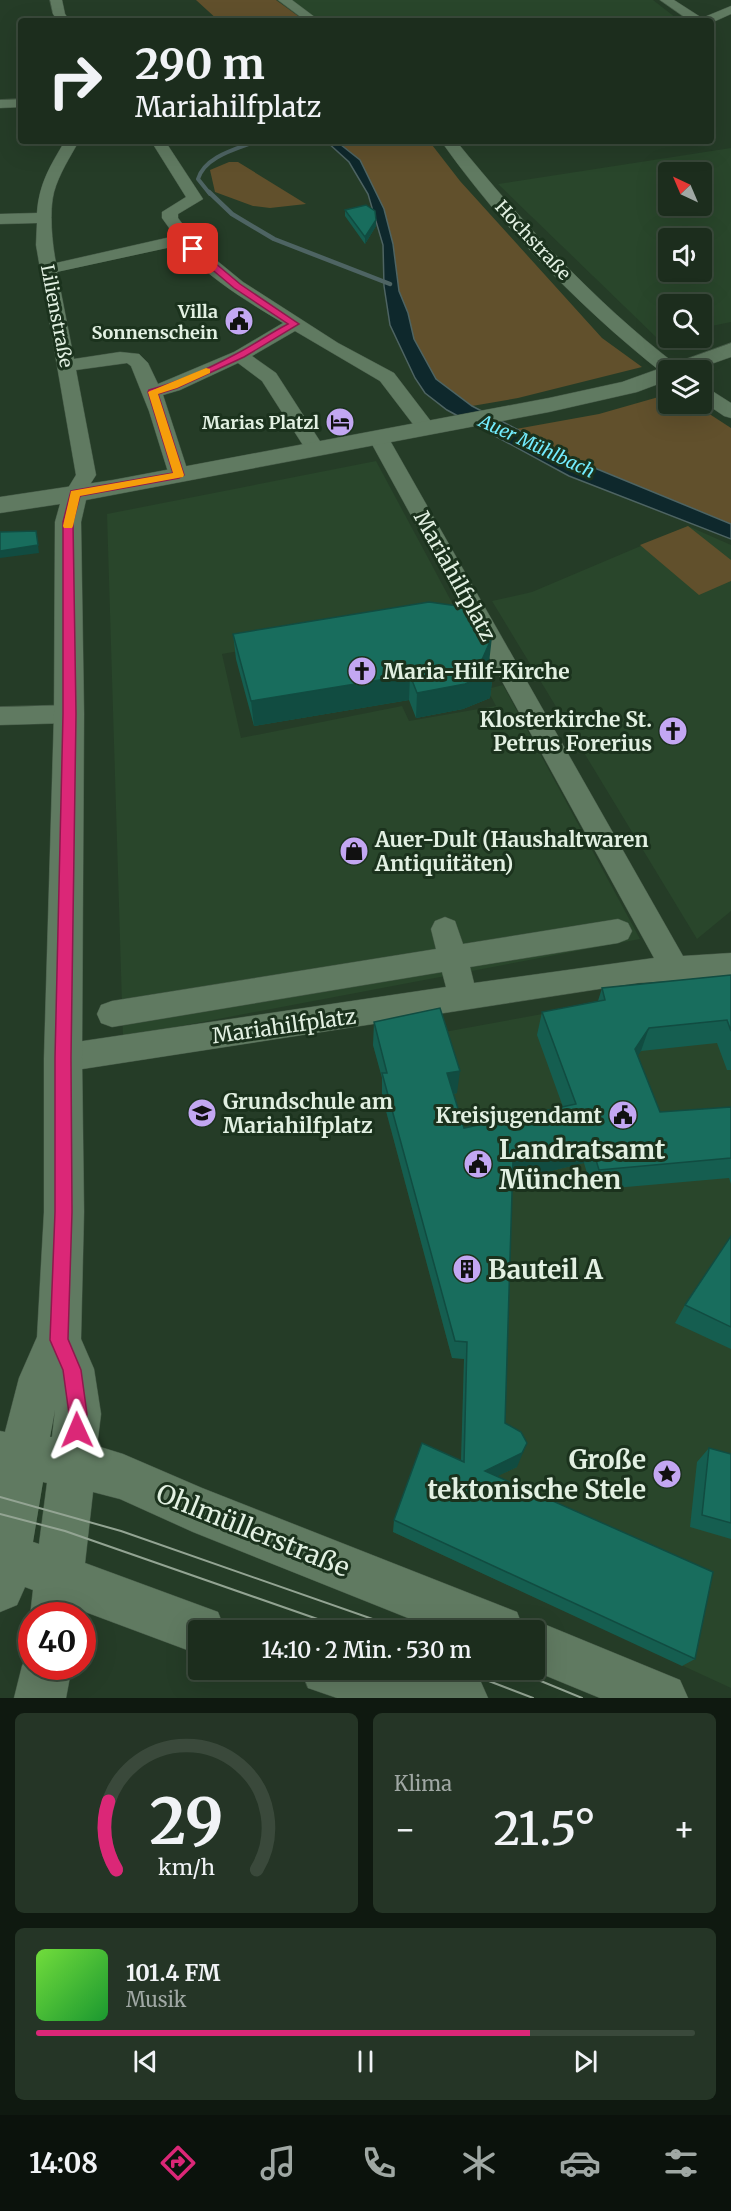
<!DOCTYPE html>
<html lang="de">
<meta charset="utf-8">
<style>
:root{--surface:#1c2d1d;--page:#253526;--text:#f1f3f6;--muted:#a0a8a4;--line:#3a493b;--accent:#db2777}
body{margin:0;font-family:Merriweather,serif;background:var(--page);color:var(--text);height:100vh;display:flex;flex-direction:column;font-size:22px;white-space:nowrap}
*{box-sizing:border-box;margin:0}
p{font-size:20px;color:var(--muted)}
.icon{flex:none;width:33px;height:33px;fill:none;stroke:currentColor;stroke-width:2;stroke-linecap:round;stroke-linejoin:round}
.map{position:relative;height:1698px;overflow:hidden}
.side{display:flex;flex-direction:column;gap:15px;padding:15px;background:#0f1910;flex:1}
.side>*{flex:none}
.top-card{position:absolute;left:18px;top:18px;width:696px;height:126px;border-radius:6px;box-shadow:0 6px 24px #0002,0 0 0 2px var(--line);background:#1c2d1d;color:var(--text);overflow:hidden}
.needle{width:39px;rotate:316deg}
.tools{position:absolute;left:658px;top:162px;display:grid;gap:12px}
.tools a{display:grid;place-items:center;width:54px;height:54px;border-radius:6px;background:var(--surface);box-shadow:0 6px 24px #0002,0 0 0 2px var(--line);font-size:30px}
.speed{position:absolute;left:18px;top:1602px;display:flex;gap:12px;font-size:30px;font-weight:700;text-align:center}
.speed>*{display:grid;place-content:center;width:78px;height:78px;border-radius:50%;background:var(--surface);box-shadow:0 6px 24px #0002,0 0 0 2px var(--line);line-height:1}
.speed .limit{border:9px solid #d22;background:#fff;color:#111}
.pin{position:absolute;display:grid;place-items:center;width:51px;height:51px;color:#fff;margin:-26px;border-radius:12px;box-shadow:0 3px 9px #0006}
.me{position:absolute;width:66px;margin:-33px;rotate:359deg;stroke-linejoin:round;filter:drop-shadow(0 0 4px #0008)}
.turn{display:flex;align-items:center;gap:21px;height:126px;padding:0 18px;font-size:27px}
.turn .icon{width:78px;height:78px;stroke-width:2.5}
.turn b{display:block;font-size:42px;line-height:51px}
.big{font-size:45px;font-weight:600;line-height:1.1}
.side .tile{flex:1;display:flex;flex-direction:column;justify-content:center;gap:9px;min-width:0;padding:0 21px;border-radius:9px;background:var(--page)}
.side .dial{align-items:center;gap:0}
.dial svg{height:156px;overflow:visible;fill:none;stroke:var(--line);stroke-width:7;stroke-linecap:round;text-anchor:middle}
.dial text{fill:var(--text);stroke:none}
.song{display:flex;align-items:center;gap:18px}
.cover{width:72px;height:72px;border-radius:9px;background:linear-gradient(135deg,hsl(100 70% 55%),hsl(130 70% 35%))}
.played{height:6px;border-radius:3px;background:linear-gradient(90deg,var(--accent) 75%,var(--line) 75%)}
.keys{display:flex;justify-content:space-around;direction:ltr}
.heat{display:flex;justify-content:space-between;align-items:center;font-size:33px;direction:ltr}
.side .tiles{flex:1;display:grid;gap:15px;grid-template-columns:1fr 1fr}
.tile:last-child{grid-column:span 2}
.trip{position:absolute;left:188px;top:1620px;width:357px;height:60px;border-radius:6px;background:var(--surface);box-shadow:0 6px 24px #0002,0 0 0 2px var(--line);font-weight:600;line-height:60px;text-align:center}
.tab-bar{display:flex;height:96px;justify-content:space-around;align-items:center;background:#0b120c;color:var(--muted)}
.tab-bar .icon{width:42px;height:42px}
.tab-bar .selected{color:var(--accent)}
.tab-bar b{font-size:27px;color:var(--text)}
.map>svg:first-child{display:block}
</style>
<div class="map">
<svg width="731" height="1698" viewBox="0 0 731 1698">
<rect width="100%" height="100%" fill="#253c27"/>
<path fill="#29462b" fill-rule="evenodd" d="M276,0h377l27,21h-375z
M731,148v174l-29,6v-24h-33v30l-13,3 -158,-153zM702,172v34h-33v-34zM702,238v34h-33v-34z
M376,461l81,151 -235,42 19,84 161,-32 7,15 87,-15 -9,-17 16,-4 137,254 -517,98 -16,-523z
M688,526l43,19v366l-34,28 -205,-338 40,-9z
M731,992v696l-338,-156 28,-75 40,18 3,-116 -12,-1 -70,-262 5,-2 -14,-49 224,-41z"/>
<path fill="#61502c" d="M196,0h80l29,21h-86z
M336,141h93l31,40 142,157 40,29 -124,31 -46,8 -36,-27 -11,-17 -11,-23 -6,-26 -9,-22 -6,-47 -33,-84z
M229,162h9l68,42 -36,4 -17,-2 -38,-14 -5,-22z
M669,394v10h25l37,24v96l-151,-62 -64,-33 83,-15z
M688,526l43,34v21l-32,14 -59,-50z"/>
<path fill="#0e282c" stroke="#4e6463" stroke-width="1.5" d="M326,141h10l24,19 24,49 9,35 6,47 9,22 6,26 22,40 36,27 108,56 151,62v15l-162,-63 -122,-66 -22,-17 -10,-15 -25,-53 -6,-39 -1,-41 -15,-51 -19,-32z"/>
<g fill="none" stroke-linecap="round" stroke-linejoin="round">
<path stroke="#4e6463" stroke-width="4" d="M210,194l-12,-15c7,-23 39,-30 59,-38"/>
<path stroke="#4e6463" stroke-width="4.5" d="M209,192l23,22 42,25 116,45"/>
<g stroke="#445846" stroke-width="1">
<path id="street" d="M50,0h12l3,14 5,7h-12l-5,-7z
M278,0h14l28,21h-14z
M660,0h14l28,18 29,-12v8l-20,9v-2h-21z
M21,99v8l-21,1v-8z
M65,141h14c-9,16 -20,33 -25,51 -5,19 -2,51 2,71l119,-27 -13,-18v-6l24,-15 -35,-56h14l38,58 -25,15v4l21,28 44,36 95,61 56,30 42,55 -3,4h-14l-39,-51 -85,-50 -43,25 24,17 49,76 -3,4h-14l-46,-72 -24,-18 -58,27 -17,5 26,80 -3,4h-14l-3,-4 -20,-64 -18,-45 -4,-3 -51,7 20,105 -14,22 -7,2 -7,-2 -3,-4 11,-18 -40,-230 1,-22 -37,1v-10l37,-1c2,-29 13,-47 28,-72zM181,245c24,32 68,57 102,78l-49,29 -76,32 -10,-21 -9,-9 -19,-2 -46,7 -17,-87z
M441,141h15c67,82 137,160 222,225l2,4h-11v5l-5,-1c-83,-65 -162,-147 -223,-233z
M702,387l7,2 22,14v15l-7,-2 -22,-15z
M378,431l7,2 3,4 295,519 48,-3v24l-93,6 -575,89 -11,-4 -4,-10 4,-10 11,-4 383,-57 -4,-15 -330,55 -11,-4 -4,-9 4,-9 11,-4 324,-52 -5,-20 4,-8 10,-4 10,4 8,23 155,-25 10,4 4,8 -4,8 -10,4 -148,24 4,16 180,-25 -286,-521 3,-4z
M69,705l9,3 3,6 -3,6 -9,3 -69,2v-18z"/>
</g>
<g stroke="#445846" stroke-width="1">
<path id="secondary" d="M731,343v14l-37,13h-25v10l-32,12 -88,20 -463,88 -5,22 3,192 -2,344 2,154 -3,127 13,30 7,45 -4,32 26,8 79,34 315,124 5,13 12,-5 146,60 8,18h-88l-68,-28 2,-40h-96l-245,-98 -73,-33 -27,-7 -8,71 133,49 7,18h-27v24l-118,-44v6h-48v3l-2,-3 3,-26 -8,-3 -8,18 -17,7v-181l5,1 14,-54 18,-41 7,-125v-154l10,-344 1,-192 5,-18 -60,9v-16l113,-17 436,-82 73,-16zM55,1410l-3,27h-2zM43,1482l4,1 -8,61 -6,-2z
M32,1647v19h40l-6,32h-52l8,-32z
M301,1670h145l16,2 18,8 8,18h-151l-29,-10z"/>
</g>
<use href="#street" fill="#607a61" fill-rule="evenodd"/>
<use href="#secondary" fill="#607a61" fill-rule="evenodd"/>
<path stroke="#93a493" stroke-width="2" d="M0,1497l121,34 283,99
M0,1514l65,17 284,99
M460,1670l73,28
M514,1670l68,28"/>
</g>
<path fill="#155e50" d="M345,210l31,10v6l-11,18 -20,-28z
M233,634l256,29 -2,4 6,5 -3,26 -27,11 -47,9 -7,-18 -155,26 -18,-67z
M731,975v95h-4l-10,-27 -76,8 -4,5 23,56 71,-5v77l-2,-6 -137,12 -8,-27 -72,17 -7,243 12,44 -20,9 198,183 -13,7 -289,-134 1,-12 67,-60 3,-101 -12,-1 -70,-262v-18l-9,-33 1,-23 83,71 -4,1 11,34 99,-21 -26,-72 5,-23 56,-11 4,-13z
M731,1236v113l-56,-26 10,-18z
M709,1448l22,6v85l-41,-12 7,-65z"/>
<path fill="#114c41" d="M376,220v6l-11,18v-7z
M36,531l3,22 -39,5v-7z
M492,637l-3,26 -5,13 9,-4 -3,26 -27,11 -47,9 1,-25 64,-31z
M410,675l-1,25 -155,26 -3,-25z
M649,1028l-8,23 -14,21 8,-23z
M460,1071l-3,22 -12,3 2,-23z
M591,1143l-7,20 -75,18 4,-21z
M527,1443l-10,24 -36,17 4,-13z"/>
<path fill="#186d5d" stroke="#114c41" stroke-width="1.5" d="M366,205l9,6 1,9 -11,17 -20,-27z
M36,531l2,14 -38,6v-19z
M429,602l29,4 23,12 11,19 -11,25 12,10 -28,12 -48,9 -7,-18 -159,26 -18,-67z
M731,975v56l-4,-11 -78,8 -14,21 25,63 71,-5v51l-132,12 -8,-27 -78,17 -8,263 16,9 6,11 -5,10 -37,18 228,101 -18,87 -301,-139 28,-77 42,19 3,-120 -12,-1 -73,-268h5l-13,-51 66,-14 20,63 -13,2 17,55 112,-24 -34,-92 63,-12 -3,-12z
M731,1236v91l-46,-22z
M709,1448l22,6v69l-29,-8z"/>
<path fill="#db2777" stroke="#8e194d" stroke-width="1.5" d="M190,247h6l44,37 59,40 -55,33 -67,31 -19,6 26,81 -5,3 -99,18 -7,26 3,192 -5,344 1,154 -4,127 13,31 6,44 -4,23 -6,3 -7,-3 -3,-7 2,-16 -6,-44 -13,-30 5,-128v-154l8,-344v-192l8,-31 102,-18 -25,-81 1,-2c30,-8 59,-21 87,-36 18,-9 34,-21 52,-30l-54,-36 -44,-37z"/>
<path fill="#f59e0b" d="M206,368l4,1v4l-33,15 -19,6 26,81 -1,2 -103,19 -7,30 -1,2h-8l-1,-2 8,-35 102,-18 -25,-81z"/>
<defs>
<g id="civic-disc" transform="scale(1.5)"><circle r="9.5" fill="#c3a7f2" stroke="#1b321d"/><path d="M-.6-6.5H3V-4.5H.6V-3L4-1V1h2V6H-6V1h2V-1L-.6-3ZM-1.2 2.5V6h2.4V2.5Z" fill="#111"/></g>
<g id="hotel-disc" transform="scale(1.5)"><circle r="9.5" fill="#c3a7f2" stroke="#1b321d"/><path d="M-6-4.5h1.5V1H6V5H4.5V3h-9V5H-6ZM-4 0a1.8 1.8 0 1 1 3.6 0ZM.5 0V-2.5h3Q6-2.5 6 0Z" fill="#111"/></g>
<g id="church-disc" transform="scale(1.5)"><circle r="9.5" fill="#c3a7f2" stroke="#1b321d"/><path d="M-1.2-6h2.4v3.5h3.3v2.4h-3.3V6h-2.4V-.1h-3.3v-2.4h3.3Z" fill="#111"/></g>
<g id="shop-disc" transform="scale(1.5)"><circle r="9.5" fill="#c3a7f2" stroke="#1b321d"/><path d="M-5-2.5h2.3a2.7 3.5 0 0 1 5.4 0H5L5.5 6h-11ZM-1.5-2.5h3a1.5 2.3 0 0 0-3 0Z" fill="#111"/></g>
<g id="school-disc" transform="scale(1.5)"><circle r="9.5" fill="#c3a7f2" stroke="#1b321d"/><path d="M0-5L7-2L0 1L-7-2ZM-4 1L0 2.5L4 1V4Q0 6-4 4Z" fill="#111"/></g>
<g id="building-disc" transform="scale(1.5)"><circle r="9.5" fill="#c3a7f2" stroke="#1b321d"/><path d="M-4-6H4V6H1V3H-1V6H-4ZM-2.5-4.3h1.7v1.8h-1.7ZM.8-4.3h1.7v1.8H.8ZM-2.5-1h1.7V.8h-1.7ZM.8-1h1.7V.8H.8Z" fill="#111"/></g>
<g id="sight-disc" transform="scale(1.5)"><circle r="9.5" fill="#c3a7f2" stroke="#1b321d"/><path d="M0-6L1.8-2.2L6-1.7L2.9 1.2L3.7 5.4L0 3.3L-3.7 5.4L-2.9 1.2L-6-1.7L-1.8-2.2Z" fill="#111"/></g>
</defs>
<g fill-rule="evenodd">
<use href="#civic-disc" x="239" y="321"/>
<use href="#hotel-disc" x="340" y="422"/>
<use href="#church-disc" x="362" y="671"/>
<use href="#church-disc" x="673" y="731"/>
<use href="#shop-disc" x="354" y="851"/>
<use href="#school-disc" x="202" y="1113"/>
<use href="#civic-disc" x="623" y="1115"/>
<use href="#civic-disc" x="478" y="1164"/>
<use href="#building-disc" x="467" y="1269"/>
<use href="#sight-disc" x="667" y="1474"/>
</g>
<g text-anchor="middle" dominant-baseline="central" stroke-width="6" stroke-linejoin="round" paint-order="stroke">
<g font-size="18" fill="#e2f0e2" stroke="#1b321d">
<text transform="translate(533 240) rotate(47)">Hochstraße</text>
<text transform="translate(57 316) rotate(79)">Lilienstraße</text>
</g>
<g font-size="18" font-weight="bold" fill="#e2f0e2" stroke="#1b321d" text-anchor="end">
<text x="218" y="311">Villa<tspan x="218" dy="21">Sonnenschein</tspan></text>
<text x="319" y="422">Marias Platzl</text>
</g>
<g font-size="18" font-style="italic" fill="#73edff" stroke="#1b321d">
<text transform="translate(537 446) rotate(25)">Auer Mühlbach</text>
</g>
<g font-size="21" fill="#e2f0e2" stroke="#1b321d">
<text transform="translate(455 576) rotate(61)">Mariahilfplatz</text>
<text transform="translate(284 1026) rotate(-8)">Mariahilfplatz</text>
</g>
<g font-size="21" font-weight="bold" fill="#e2f0e2" stroke="#1b321d" text-anchor="start">
<text x="383" y="671">Maria-Hilf-Kirche</text>
<text x="652" y="719" text-anchor="end">Klosterkirche St.<tspan x="652" dy="24">Petrus Forerius</tspan></text>
<text x="375" y="839">Auer-Dult (Haushaltwaren<tspan x="375" dy="24">Antiquitäten)</tspan></text>
<text x="223" y="1101">Grundschule am<tspan x="223" dy="24">Mariahilfplatz</tspan></text>
<text x="602" y="1115" text-anchor="end">Kreisjugendamt</text>
</g>
<g font-size="26" font-weight="bold" fill="#e2f0e2" stroke="#1b321d" text-anchor="start">
<text x="499" y="1149">Landratsamt<tspan x="499" dy="30">München</tspan></text>
<text x="488" y="1269">Bauteil A</text>
<text x="646" y="1459" text-anchor="end">Große<tspan x="646" dy="30">tektonische Stele</tspan></text>
</g>
<g font-size="26" fill="#e2f0e2" stroke="#1b321d">
<text transform="translate(253 1530) rotate(22)">Ohlmüllerstraße</text>
</g>
</g>
</svg>
<div class="tools">
<a><svg class="needle" viewBox="-14 -14 28 28"><path d="M0-13l5 13h-10z" fill="#e53935"/><path d="M0 13l5-13h-10z" fill="#a0a8a4"/></svg></a>
<a><svg class="icon" aria-label="sound" viewBox="0 0 24 24"><path d="M4 9h4l5-4v14l-5-4H4zM17 9q2 3 0 6"/></svg></a>
<a><svg class="icon" aria-label="search" viewBox="0 0 24 24"><circle cx="10" cy="10" r="6"/><path d="M15 15l6 6"/></svg></a>
<a><svg class="icon" aria-label="layers" viewBox="0 0 24 24"><path d="M12 4l9 5-9 5-9-5zM3 14l9 5 9-5"/></svg></a>
</div>
<div class="speed"><div class="limit">40</div></div>
<div class="pin" style="left:193px;top:249px;background:#d93025"><svg class="icon" aria-label="arrive" viewBox="0 0 24 24"><path d="M6 21V4h12l-3 4 3 4H6"/></svg></div>
<svg class="me" style="left:77px;top:1430px" viewBox="-20 -20 40 40"><path d="M0-17L14 15 0 8-14 15z" fill="#db2777" stroke="#fff" stroke-width="4"/></svg>
<div class="trip">14:10 · 2 Min. · 530 m</div>
<div class="top-card">
<div class="turn"><svg class="icon" aria-label="right" viewBox="0 0 24 24"><path d="M7 20v-9h11M14 6l5 5-5 5"/></svg><div><b>290 m</b>Mariahilfplatz</div></div>
</div>
</div>
<section class="side">
<div class="tiles">
<div class="tile dial"><svg viewBox="0 0 100 80">
<path d="M14 69A42 42 0 1 1 86 69"/>
<path d="M14 69A42 42 0 0 1 10 34" stroke="#db2777"/>
<text x="50" y="56" font-size="32" font-weight="700">29</text>
<text x="50" y="72" font-size="11">km/h</text>
</svg></div>
<div class="tile"><p>Klima</p>
<div class="heat"><a>−</a><b class="big">21.5°</b><a>+</a></div>
</div>
<div class="tile">
<div class="song"><i class="cover"></i><div><b>101.4 FM</b><p>Musik</p></div></div>
<div class="played"></div>
<div class="keys"><svg class="icon" aria-label="previous" viewBox="0 0 24 24"><path d="M18 5L8 12l10 7zM5 5v14"/></svg><svg class="icon" aria-label="pause" viewBox="0 0 24 24"><path d="M8 5v14M16 5v14"/></svg><svg class="icon" aria-label="next" viewBox="0 0 24 24"><path d="M6 5l10 7-10 7zM19 5v14"/></svg></div>
</div>
</div>
</section>
<nav class="tab-bar">
<b>14:08</b>
<svg class="icon selected" aria-label="directions" viewBox="0 0 24 24"><path d="M12 3l9 9-9 9-9-9zM9 14v-3h6M13 9l2 2-2 2"/></svg>
<svg class="icon" aria-label="music" viewBox="0 0 24 24"><path d="M9 18V5l10-2v13"/><circle cx="6" cy="18" r="3"/><circle cx="16" cy="16" r="3"/></svg>
<svg class="icon" aria-label="phone" viewBox="0 0 24 24"><path d="M5 4h4l2 5-3 2q2 4 5 5l2-3 5 2v4C11 20 4 13 5 4z"/></svg>
<svg class="icon" aria-label="climate" viewBox="0 0 24 24"><path d="M12 3v18M4 7l16 10M4 17L20 7"/></svg>
<svg class="icon" aria-label="car" viewBox="0 0 24 24"><path d="M5 17H2v-5l4-1 3-4h7l3 4 3 1v5h-3M9 17h6M6 11h13"/><circle cx="7" cy="17" r="2"/><circle cx="17" cy="17" r="2"/></svg>
<svg class="icon" aria-label="filters" viewBox="0 0 24 24"><path d="M4 7h16M4 17h16"/><circle cx="9" cy="7" r="2"/><circle cx="15" cy="17" r="2"/></svg>
</nav>
